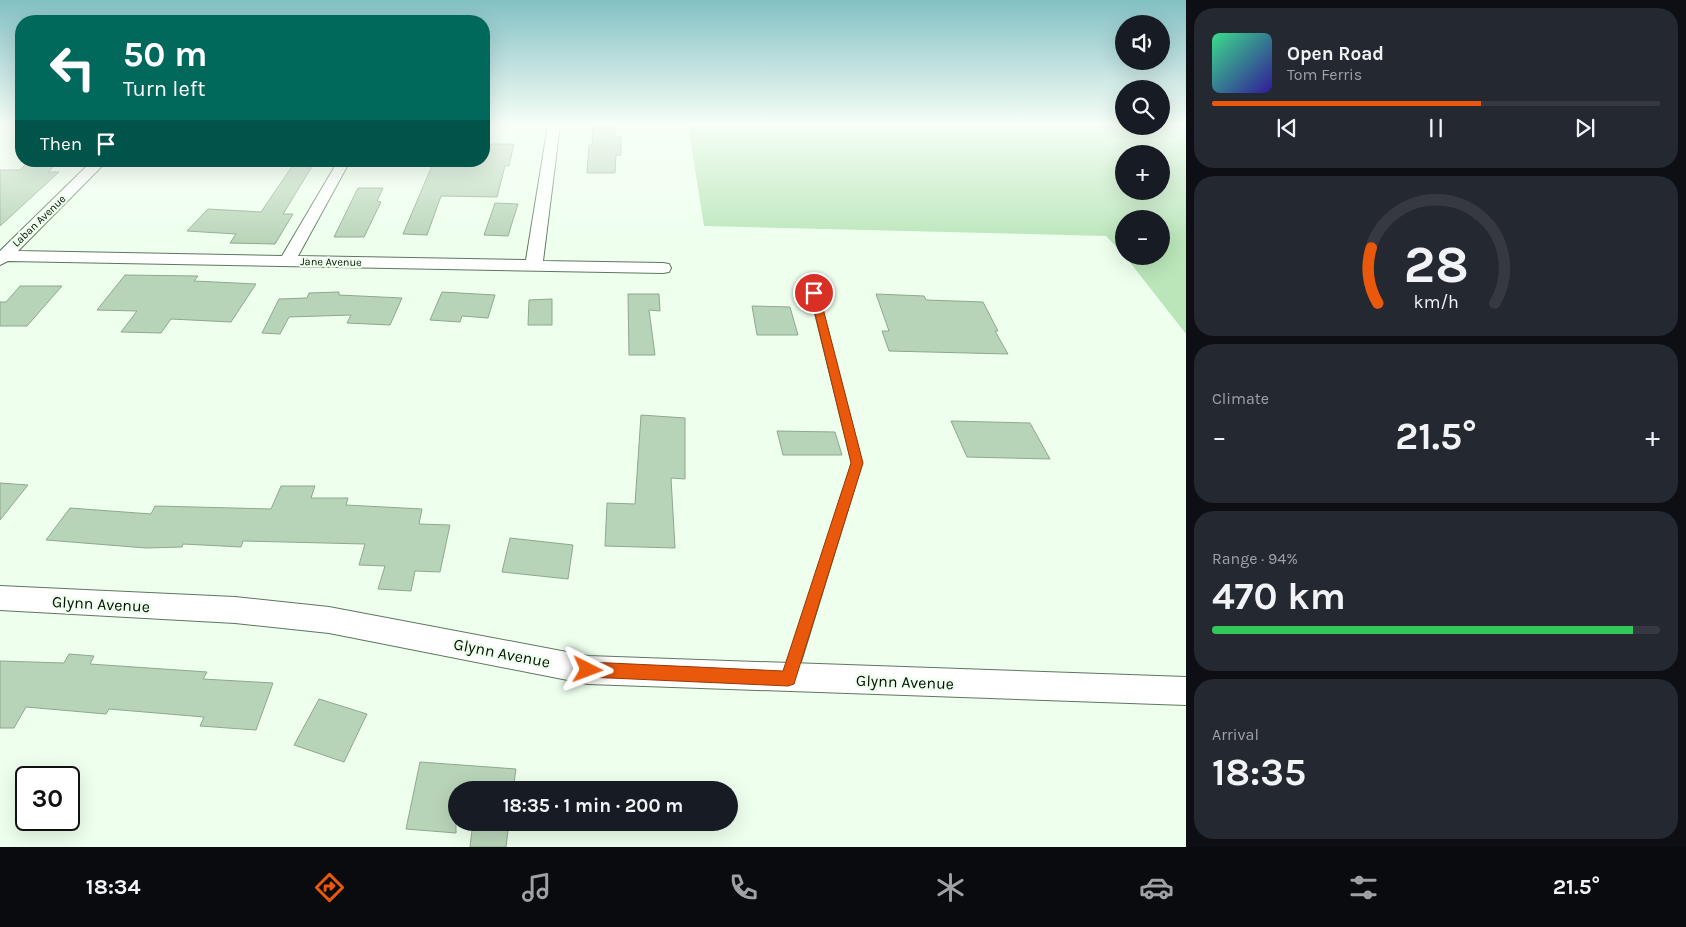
<!DOCTYPE html>
<meta charset="utf-8">
<style>
:root{--surface:#171b24;--page:#242831;--text:#f1f3f6;--muted:#9ea1a6;--line:#363941;--accent:#ea580c}
body{margin:0;font-family:Karla,sans-serif;background:var(--page);color:var(--text);height:100vh;display:flex;flex-direction:column;font-size:19px;white-space:nowrap}
*{box-sizing:border-box;margin:0}
p{font-size:16px;color:var(--muted)}
.icon{flex:none;width:28px;height:28px;fill:none;stroke:currentColor;stroke-width:2;stroke-linecap:round;stroke-linejoin:round}
.map{position:relative;flex:1;overflow:hidden}
.sheet{display:flex;flex-direction:column;gap:8px;padding:8px;background:#0d0f14;width:500px}
.sheet>*{flex:none}
.banner{position:absolute;left:15px;top:15px;width:475px;height:152px;border-radius:20px;box-shadow:0 5px 20px #0002;background:#00695c;color:#fff;overflow:hidden}
.tools{position:absolute;left:1115px;top:15px;display:grid;gap:10px}
.tools a{display:grid;place-items:center;width:55px;height:55px;border-radius:50%;background:var(--surface);box-shadow:0 5px 20px #0002;font-size:25px}
.speed{position:absolute;left:15px;top:766px;display:flex;gap:10px;font-size:25px;font-weight:700;text-align:center}
.speed>*{display:grid;place-content:center;width:65px;height:65px;border-radius:50%;background:var(--surface);box-shadow:0 5px 20px #0002;line-height:1}
.speed .limit{border:2px solid #111;border-radius:8px;background:#fff;color:#111}
.pin{position:absolute;display:grid;place-items:center;width:42px;height:42px;color:#fff;margin:-21px;border:2px solid #fff;border-radius:50%;box-shadow:0 1px 5px #0007}
.me{position:absolute;width:55px;margin:-28px;rotate:93deg;stroke-linejoin:round;filter:drop-shadow(0 0 4px #0008)}
.turn{display:flex;align-items:center;gap:18px;height:105px;padding:0 25px;font-size:22px}
.turn .icon{width:65px;height:65px;stroke-width:2.5}
.turn b{display:block;font-size:35px;line-height:42px}
.then{display:flex;align-items:center;height:48px;padding:0 25px;background:#0003;gap:10px;font-size:19px}
.big{font-size:38px;font-weight:700;line-height:1.1}
.sheet .card{flex:1;display:flex;flex-direction:column;justify-content:center;gap:8px;min-width:0;padding:0 18px;border-radius:20px;background:var(--page)}
.sheet .dial{align-items:center;gap:0}
.dial svg{height:130px;overflow:visible;fill:none;stroke:var(--line);stroke-width:7;stroke-linecap:round;text-anchor:middle}
.dial text{fill:var(--text);stroke:none}
.song{display:flex;align-items:center;gap:15px}
.cover{width:60px;height:60px;border-radius:8px;background:linear-gradient(135deg,hsl(150 70% 55%),hsl(250 70% 35%))}
.played{height:5px;border-radius:2px;background:linear-gradient(90deg,var(--accent) 60%,var(--line) 60%)}
.keys{display:flex;justify-content:space-around;direction:ltr}
.heat{display:flex;justify-content:space-between;align-items:center;font-size:28px;direction:ltr}
.charge{height:8px;border-radius:4px;background:linear-gradient(90deg,#34c759 94%,var(--line) 0)}
.trip{position:absolute;left:448px;top:781px;width:290px;height:50px;border-radius:25px;background:var(--surface);box-shadow:0 5px 20px #0002;font-weight:700;line-height:50px;text-align:center}
.tabs{display:flex;height:80px;justify-content:space-around;align-items:center;background:#090b0e;color:var(--muted)}
.tabs .icon{width:35px;height:35px}
.tabs .selected{color:var(--accent)}
.tabs b{font-size:22px;color:var(--text)}
main{display:flex;flex:1;min-height:0}
.map>svg:first-child{display:block}
</style>
<main>
<div class="map">
<svg width="1186" height="847" viewBox="0 0 1186 847">
<rect width="100%" height="100%" fill="#efe"/>
<path fill="#bae6ba" fill-rule="evenodd" d="M688,125h498v209l-61,-78h36v-37h-37v36l-18,-19 -402,-10zM1124,154h37v37h-37z"/>
<path fill="#b8d4b8" stroke="#8ea88e" d="M593,125h22v12h6v18h-5l-1,18h-28l2,-28h3z
M491,144h23l-5,22h-4l-8,31 -56,-1 -14,39 -24,-1 31,-73h50v-8h5z
M29,161h30l-11,11h11l-59,54v-56h20z
M293,165h20l-30,49h10l-18,30 -45,-1 6,-9 -49,-3 21,-22 53,3z
M358,188h25l-6,13 4,1 -17,35h-30z
M495,203l23,1 -10,32 -24,-1z
M125,275l73,1 -4,5 62,3 -25,38 -60,-3 -10,14 -40,-1 16,-21 -40,-1z
M20,286h42l-35,40h-27v-24h6z
M339,292v3l63,3 -12,27 -43,-2 4,-8 -62,2 -9,17 -18,-1 17,-34 28,-1 2,-5z
M442,292l53,3 -7,23 -26,-2 -2,6 -30,-2z
M628,294h31l1,17 -11,-1 6,45h-26z
M876,294l48,2 2,4 57,2 15,29h-3l13,23 -119,-3 -7,-20h7z
M552,299v26h-24l1,-25z
M752,306l38,1 8,28h-41z
M641,415l44,3v61l-14,-1 4,70 -70,-2 2,-43 28,1z
M951,421l79,2 20,36 -83,-2z
M777,431l58,1 7,23h-59z
M0,483l28,2 -28,35z
M281,486h34l-4,12h37l-2,7 76,4 -3,15 31,1 -10,47 -25,-1 -4,20 -33,-2 7,-23 -26,-1 6,-21 -122,-3 -2,6 -58,-3 -1,3 -36,1 -100,-8 24,-32 81,6 4,-8 116,3z
M510,538l63,7 -5,34 -66,-7z
M69,654l25,2 -4,8 117,8 -4,7 70,4 -17,47 -56,-4 4,-9 -95,-8 -3,5 -80,-7 -12,21h-14v-67l64,2z
M319,699l48,15 -23,48 -50,-17z
M420,762l96,7 -3,21h-57v43l-50,-4z
M473,822h36l-3,25h-36z"/>
<g fill="none" stroke-linecap="round" stroke-linejoin="round">
<g stroke="#5d775e" stroke-width="2">
<path id="lane" d="M814,290l4,3 44,170 -65,212 -2,5 -5,2 -5,-2 -2,-5 69,-212 -42,-170z"/>
</g>
<g stroke="#5d775e" stroke-width="2">
<path id="street" d="M548,125h12l-17,136 120,2 6,1 2,4 -2,4 -6,1 -655,-12 -8,4v-14l92,-90h15l-89,90 264,5 56,-95h12l-52,95 228,4z
M0,586l235,11 94,10 259,49 598,21v28l-598,-21 -259,-51 -94,-10 -235,-13z"/>
</g>
<use href="#lane" fill="#fff" fill-rule="evenodd"/>
<use href="#street" fill="#fff" fill-rule="evenodd"/>
</g>
<linearGradient id="sky" x2="0" y2="1"><stop stop-color="#83c0c4"/><stop offset="0.51" stop-color="#f7fff7"/><stop offset="1" stop-color="#f7fff7" stop-opacity="0"/></linearGradient>
<rect width="1186" height="244" fill="url(#sky)"/>
<path fill="#ea580c" stroke="#983908" d="M814,290l5,3 44,170 -69,221 -6,2 -200,-9 -5,-2 -3,-5 3,-6 5,-2 195,9 68,-208 -41,-170z"/>
<g text-anchor="middle" dominant-baseline="central" stroke-width="4.5" stroke-linejoin="round" paint-order="stroke">
<g font-size="11" fill="#060f06" stroke="#efe">
<text transform="translate(39 221) rotate(-44)">Laban Avenue</text>
<text transform="translate(331 262) rotate(1)">Jane Avenue</text>
</g>
<g font-size="16" fill="#060f06" stroke="#efe">
<text transform="translate(101 604) rotate(3)">Glynn Avenue</text>
<text transform="translate(502 653) rotate(11)">Glynn Avenue</text>
<text transform="translate(905 682) rotate(2)">Glynn Avenue</text>
</g>
</g>
</svg>
<div class="tools">
<a><svg class="icon" aria-label="sound" viewBox="0 0 24 24"><path d="M4 9h4l5-4v14l-5-4H4zM17 9q2 3 0 6"/></svg></a>
<a><svg class="icon" aria-label="search" viewBox="0 0 24 24"><circle cx="10" cy="10" r="6"/><path d="M15 15l6 6"/></svg></a>
<a>+</a>
<a>−</a>
</div>
<div class="speed"><div class="limit">30</div></div>
<div class="pin" style="left:814px;top:293px;background:#d93025"><svg class="icon" aria-label="arrive" viewBox="0 0 24 24"><path d="M6 21V4h12l-3 4 3 4H6"/></svg></div>
<svg class="me" style="left:588px;top:670px" viewBox="-20 -20 40 40"><path d="M0-17L14 15 0 8-14 15z" fill="#ea580c" stroke="#fff" stroke-width="4"/></svg>
<div class="trip">18:35 · 1 min · 200 m</div>
<div class="banner">
<div class="turn"><svg class="icon" aria-label="left" viewBox="0 0 24 24"><path d="M17 20v-9H6M10 6l-5 5 5 5"/></svg><div><b>50 m</b>Turn left</div></div>
<div class="then">Then<svg class="icon" aria-label="arrive" viewBox="0 0 24 24"><path d="M6 21V4h12l-3 4 3 4H6"/></svg></div>
</div>
</div>
<section class="sheet">
<div class="card">
<div class="song"><i class="cover"></i><div><b>Open Road</b><p>Tom Ferris</p></div></div>
<div class="played"></div>
<div class="keys"><svg class="icon" aria-label="previous" viewBox="0 0 24 24"><path d="M18 5L8 12l10 7zM5 5v14"/></svg><svg class="icon" aria-label="pause" viewBox="0 0 24 24"><path d="M8 5v14M16 5v14"/></svg><svg class="icon" aria-label="next" viewBox="0 0 24 24"><path d="M6 5l10 7-10 7zM19 5v14"/></svg></div>
</div>
<div class="card dial"><svg viewBox="0 0 100 80">
<path d="M14 69A42 42 0 1 1 86 69"/>
<path d="M14 69A42 42 0 0 1 10 35" stroke="#ea580c"/>
<text x="50" y="56" font-size="32" font-weight="700">28</text>
<text x="50" y="72" font-size="11">km/h</text>
</svg></div>
<div class="card"><p>Climate</p>
<div class="heat"><a>−</a><b class="big">21.5°</b><a>+</a></div>
</div>
<div class="card"><p>Range · 94%</p><b class="big">470 km</b><div class="charge"></div></div>
<div class="card"><p>Arrival</p><b class="big">18:35</b></div>
</section>
</main>
<nav class="tabs">
<b>18:34</b>
<svg class="icon selected" aria-label="directions" viewBox="0 0 24 24"><path d="M12 3l9 9-9 9-9-9zM9 14v-3h6M13 9l2 2-2 2"/></svg>
<svg class="icon" aria-label="music" viewBox="0 0 24 24"><path d="M9 18V5l10-2v13"/><circle cx="6" cy="18" r="3"/><circle cx="16" cy="16" r="3"/></svg>
<svg class="icon" aria-label="phone" viewBox="0 0 24 24"><path d="M5 4h4l2 5-3 2q2 4 5 5l2-3 5 2v4C11 20 4 13 5 4z"/></svg>
<svg class="icon" aria-label="climate" viewBox="0 0 24 24"><path d="M12 3v18M4 7l16 10M4 17L20 7"/></svg>
<svg class="icon" aria-label="car" viewBox="0 0 24 24"><path d="M5 17H2v-5l4-1 3-4h7l3 4 3 1v5h-3M9 17h6M6 11h13"/><circle cx="7" cy="17" r="2"/><circle cx="17" cy="17" r="2"/></svg>
<svg class="icon" aria-label="filters" viewBox="0 0 24 24"><path d="M4 7h16M4 17h16"/><circle cx="9" cy="7" r="2"/><circle cx="15" cy="17" r="2"/></svg>
<b>21.5°</b>
</nav>
